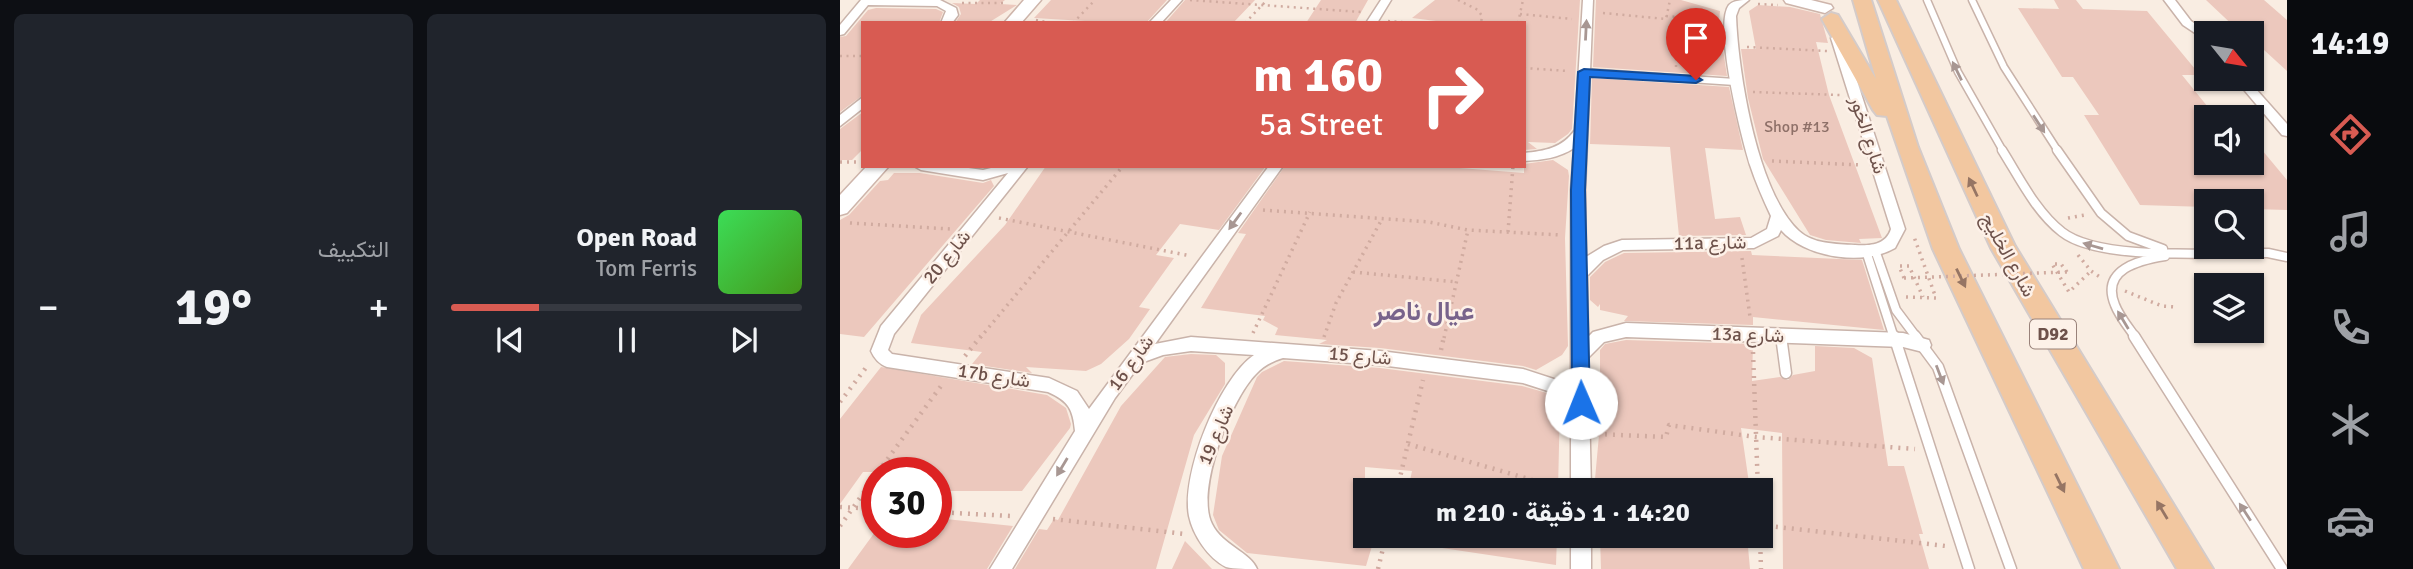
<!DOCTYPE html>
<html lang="ar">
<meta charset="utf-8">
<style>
:root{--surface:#171b24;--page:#20242c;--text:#f1f3f6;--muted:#9ea1a6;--line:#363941;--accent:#d85b52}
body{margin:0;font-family:Signika,Vazirmatn,sans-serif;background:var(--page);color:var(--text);direction:rtl;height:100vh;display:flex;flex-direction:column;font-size:26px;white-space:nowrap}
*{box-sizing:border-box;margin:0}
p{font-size:23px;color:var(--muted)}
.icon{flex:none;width:38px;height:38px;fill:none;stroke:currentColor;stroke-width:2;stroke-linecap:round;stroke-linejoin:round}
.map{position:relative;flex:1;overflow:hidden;direction:ltr}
.side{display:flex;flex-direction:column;gap:14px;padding:14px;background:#0d0f14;width:840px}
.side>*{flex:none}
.banner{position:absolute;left:21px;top:21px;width:665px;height:147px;border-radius:0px;box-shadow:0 2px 5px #0004;direction:rtl;background:#d85b52;color:#fff;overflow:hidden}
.needle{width:46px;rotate:120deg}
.fabs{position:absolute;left:1354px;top:21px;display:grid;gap:14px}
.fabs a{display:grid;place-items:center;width:70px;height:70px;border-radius:0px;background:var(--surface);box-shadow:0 2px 5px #0004;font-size:35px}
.speed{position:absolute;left:21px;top:457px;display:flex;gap:14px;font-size:35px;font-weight:700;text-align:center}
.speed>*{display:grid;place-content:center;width:91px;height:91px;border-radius:50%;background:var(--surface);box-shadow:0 2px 5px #0004;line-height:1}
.speed .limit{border:10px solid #d22;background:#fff;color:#111}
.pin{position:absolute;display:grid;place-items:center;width:60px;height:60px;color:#fff;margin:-72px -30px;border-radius:50% 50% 50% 0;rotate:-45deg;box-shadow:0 0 7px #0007}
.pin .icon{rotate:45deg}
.me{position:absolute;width:77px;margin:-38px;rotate:359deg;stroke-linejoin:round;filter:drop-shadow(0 0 5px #0008)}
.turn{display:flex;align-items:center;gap:24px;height:147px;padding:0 28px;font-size:32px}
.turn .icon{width:91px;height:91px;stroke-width:2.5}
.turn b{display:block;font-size:49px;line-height:60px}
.big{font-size:52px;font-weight:700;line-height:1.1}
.side .widget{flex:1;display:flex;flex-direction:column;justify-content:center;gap:10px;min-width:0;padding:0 24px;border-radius:10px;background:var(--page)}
.song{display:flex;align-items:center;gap:21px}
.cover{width:84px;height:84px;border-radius:10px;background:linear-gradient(135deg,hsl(130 70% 55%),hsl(100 70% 35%))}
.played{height:7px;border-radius:4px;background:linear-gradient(90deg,var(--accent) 25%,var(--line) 25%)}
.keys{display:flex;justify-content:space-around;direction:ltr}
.heat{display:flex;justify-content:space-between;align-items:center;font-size:38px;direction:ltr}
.side .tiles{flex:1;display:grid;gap:14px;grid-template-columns:repeat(2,1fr)}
.trip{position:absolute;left:513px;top:478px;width:420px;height:70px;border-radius:0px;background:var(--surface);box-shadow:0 2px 5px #0004;font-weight:700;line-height:70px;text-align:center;direction:rtl}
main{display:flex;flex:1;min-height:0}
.menu{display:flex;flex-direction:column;width:126px;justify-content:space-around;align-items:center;background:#090b0e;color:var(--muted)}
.menu .icon{width:49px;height:49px}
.menu .on{color:var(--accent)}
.menu b{font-size:32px;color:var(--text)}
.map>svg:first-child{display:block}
</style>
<main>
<nav class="menu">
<b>14:19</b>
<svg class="icon on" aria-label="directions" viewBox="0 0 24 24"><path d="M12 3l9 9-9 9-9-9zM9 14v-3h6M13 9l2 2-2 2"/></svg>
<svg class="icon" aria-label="music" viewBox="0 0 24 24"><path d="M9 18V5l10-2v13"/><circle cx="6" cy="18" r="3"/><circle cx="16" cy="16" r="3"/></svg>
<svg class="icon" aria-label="phone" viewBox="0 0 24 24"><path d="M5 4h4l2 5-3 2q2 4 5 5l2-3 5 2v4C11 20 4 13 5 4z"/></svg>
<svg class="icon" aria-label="climate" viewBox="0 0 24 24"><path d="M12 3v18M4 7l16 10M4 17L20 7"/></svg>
<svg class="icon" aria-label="car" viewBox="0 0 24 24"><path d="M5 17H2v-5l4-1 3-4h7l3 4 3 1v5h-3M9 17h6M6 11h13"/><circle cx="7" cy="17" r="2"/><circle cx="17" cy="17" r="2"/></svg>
</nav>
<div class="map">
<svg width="1447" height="569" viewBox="0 0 1447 569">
<rect width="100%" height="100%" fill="#f9ede2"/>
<path fill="#ecc8bd" d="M140,0h25l-5,4 17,1 -29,18h-33l6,-9 -2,-7 -7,-4 24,1z
M211,0h116l-21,23h-62l1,-2 -51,-3z
M345,0h70l-22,23h-68z
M481,0h47l-13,23h-49z
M595,0h145l-8,129 -4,5 -13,9 -27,-1 9,7 -13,1v-127h-72l-40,-5z
M756,0h85l39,11 -1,11 8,54 -134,-9z
M1214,0h22l7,9 64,2 53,64h-18l34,42h-9v46h45v-25l35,42v30l-35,-1v-8h-45v6l-67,-2 -56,-90h15l-26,-38h-11l-44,-69 41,1z
M1366,0h58l23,20v51l-35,-32v-6h-11z
M918,5l32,2 30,7 8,29 -12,-1 13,53 53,143 -23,1 2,4 -35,-3 -16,-5 -47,-76 -15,-61 -7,-49h15l-7,-38z
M36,8l60,1 7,3 -4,11h-76v72l-23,17v-75l6,-1 22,-26z
M752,78l137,9 14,63 -38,-2 10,71 25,-2 6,18 -67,1 -9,-89 -80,-3z
M23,112v37l-11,11h-12v-31z
M713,160l15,10 1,6 -4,62 3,108 -6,9 -26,15 -13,-4 -143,-18 -61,-4 8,-4 -52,-5 3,-7 -15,-8 2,-4 -64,-8 45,-74 -8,-1 47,-67h149l90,7v-9z
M206,166h220l-47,64 -39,-6 -24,31 18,3 -35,49 11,2 -21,30 -28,25 -15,7 -60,-4 6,6 -60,-9 10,-12 -71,-9 10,-28 84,-90z
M54,173h26l63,10 8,-3 3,6 -130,151 -24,-3v-114l9,-5 31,-34 8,-1z
M911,251l1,4 110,5 22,70 -131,-13v8l-129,-4 4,-5 -28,-6v-6l-2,3 -8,-7v-23l15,-15 19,-9z
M786,340l127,4 -1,37 28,-4 8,3 5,-5 22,-4v-25l39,2 18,10 16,108h16l19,68h-4l10,35h-146l-1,-136 -41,-5 9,62h-156l6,-66v-74l5,-6z
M351,354l25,1 9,8v21l-31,51 -38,134h-141l24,-40 8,1 7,-11 4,1 63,-114 44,-49z
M444,361l96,7 142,18 25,7 13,9 -2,88h-150l4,-19 -47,-4v69h10l-9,30 -119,-13 -28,-23 -6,-15 9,-59 35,-79 5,-5z
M41,367l166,28 19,13 5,16 -1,4 -48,63h-86v-19h-73l-23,32v-85z
M96,518l77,8 -26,43h-139l27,-37h61z
M583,536h134l-1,29 -134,-20z
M760,536h147l3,33h-149z
M345,541l27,28h-40z"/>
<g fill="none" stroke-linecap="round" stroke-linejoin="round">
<g stroke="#c9b3aa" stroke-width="9">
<path id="lane-far2" d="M1087,0l31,72 45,79
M1132,0l32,67 54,84
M744,72l151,10"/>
</g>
<g stroke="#c9b3aa" stroke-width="11">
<path id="lane-far1" d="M1162,150c17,27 34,62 60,82 38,30 155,20 206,21l19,4
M1217,150l44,63 27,23 35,13
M1035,250l21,60 21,28
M1026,251l28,87
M1296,338c-7,-10 -17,-22 -21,-33 -15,-36 25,-45 50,-49"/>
</g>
<g stroke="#c9b3aa" stroke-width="13">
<path id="lane" d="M941,336l5,37
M1054,336l75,233
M1075,336l23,31 73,202
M1294,336l148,233"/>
</g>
<g stroke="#c9b3aa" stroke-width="3">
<path id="street" d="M21,0h79l16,8 2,7 -6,8h-11l5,-12 -9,-5 -69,-1 -24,29 -4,1v-10z
M331,0h11l-21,23h-12z
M541,0h10l-14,23h-11z
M743,0h10l-8,190 1,67 18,-11 18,-6 129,-2 16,-9 4,-13c-8,-17 -15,-33 -21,-51 -8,-26 -37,-139 -21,-160 5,-5 13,-5 20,-5l-10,8 -3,8c2,56 21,176 63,215 14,13 37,13 56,14 15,1 31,0 36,-16l-60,-191 6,-3 6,3 62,191 -10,19c-32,19 -91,9 -114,-18l-3,6 -24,12 -131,2 -20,10 -16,16 1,61 5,-5 33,-9 277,10 26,7 2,5 -2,5 -6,2 -20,-5 -277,-10 -22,5 -16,16 3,132h-20v-84l-23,-15 -25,-8 -143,-18 -97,-7c-10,3 -20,8 -27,16 -25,25 -61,117 -44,150 10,21 38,28 45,45 -9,0 -23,0 -31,-2 -18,-9 -33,-32 -37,-51 -8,-42 30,-137 65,-161l-63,-4 -28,4 -22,8 -26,35 -103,171h-22l85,-138c-2,-21 -6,-30 -27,-39l-161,-25c-8,-3 -13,-9 -16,-16l10,-25 127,-153 -25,7 -62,-10 -7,-4h40l29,4 16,-4h29l-134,168 -6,16 4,4 157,24 28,13 12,18 180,-243h14l-128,178 36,-7 189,14 143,18 37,12 11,7v-198l3,-42c-15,10 -32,12 -50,13v-8c21,-2 38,-5 51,-23z
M1324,0h11l16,21 17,12 -1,8 -24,-16z
M1395,79h12l40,45v12l-5,-1z
M23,97v11l-23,18v-11z
M731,536h20v33h-20z"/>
</g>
<g stroke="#ceb5ab" stroke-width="3">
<path id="secondary" d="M184,0h17l-20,23h-17z
M944,0h27l20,5 2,3 -8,5 -39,-10z
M27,166h22l-42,47 -7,2v-20z"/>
</g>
<g stroke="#d4cbc9" stroke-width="4">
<path id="primary" d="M1013,0h18l47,147 41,102 160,320h-35l-151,-320 -46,-133 -10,-1 -4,-5 -51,-91 9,-6 7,2 38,64z
M1038,0h18l119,246 198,323h-36l-186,-321z"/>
</g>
<path stroke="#d0aba0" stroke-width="2.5" stroke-dasharray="2 4.5" stroke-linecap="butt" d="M350,0l171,12
M618,0l20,10 4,6 -1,7
M122,3h45
M918,4l20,1
M763,13l63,6 4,-19
M680,14l52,5
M826,16l51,4
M196,20l15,3
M548,21l26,2
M233,23l22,-23
M405,23l22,-23
M678,23l5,-23
M907,47l80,4
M0,56h23
M836,67l1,-50
M684,68l44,3
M913,92l87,3"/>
<path stroke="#d0aba0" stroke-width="3.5" stroke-dasharray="2 5" stroke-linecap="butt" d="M932,161l90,4
M0,162h17
M423,210l166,12 39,8 94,5
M159,218l192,38
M1228,218l17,-3
M10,223l100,6
M668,232l5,-66
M1238,255l13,16 9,6
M902,258l8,59
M513,272l104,10
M1227,272l-6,-8h-9l17,28 21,-20
M1064,278l-5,-12h10l14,31
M1285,291l37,15 14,1
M1066,297l30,1 -23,-64
M413,333l57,-121
M484,337l12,-34 46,-84
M140,338l143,-172
M604,338l24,-108"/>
<path stroke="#d0aba0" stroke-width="4.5" stroke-dasharray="2 6" stroke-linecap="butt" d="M601,350l3,-14
M913,352l5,138
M125,356l16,-20
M0,402l28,-37
M757,434l69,3 3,-12 87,12 159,12
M568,444l152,44
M38,472l63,-86
M557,490l26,-110
M0,507l37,2
M96,512l75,4
M213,519l132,15
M920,525l186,21
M0,526l37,-52
M920,536l1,33
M538,569l8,-33"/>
<use href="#lane-far2" stroke="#fff" stroke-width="6"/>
<use href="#lane-far1" stroke="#fff" stroke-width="8"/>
<use href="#lane" stroke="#fff" stroke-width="10"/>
<use href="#street" fill="#fff" fill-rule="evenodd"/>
<use href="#secondary" fill="#fff" fill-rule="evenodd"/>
<use href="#primary" fill="#f2c7a0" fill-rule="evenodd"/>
<path stroke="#d0aba0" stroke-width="3.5" stroke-dasharray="2 5" stroke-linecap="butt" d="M1064,278l163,-6"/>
</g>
<defs><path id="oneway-solid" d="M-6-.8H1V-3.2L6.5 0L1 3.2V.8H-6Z" transform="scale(1.75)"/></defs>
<g fill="#a89793">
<use href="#oneway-solid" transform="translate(746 30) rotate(-87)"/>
<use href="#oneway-solid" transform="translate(1117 71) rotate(-116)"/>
<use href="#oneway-solid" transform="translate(1199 124) rotate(57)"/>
<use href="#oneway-solid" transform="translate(395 221) rotate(126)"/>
<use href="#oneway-solid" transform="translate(1253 246) rotate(-164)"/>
<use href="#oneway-solid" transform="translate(1283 320) rotate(-121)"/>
<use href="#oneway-solid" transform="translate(1100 375) rotate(69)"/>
<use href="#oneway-solid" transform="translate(222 467) rotate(121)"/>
<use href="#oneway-solid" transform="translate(1405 512) rotate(-123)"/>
</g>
<g fill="#967564">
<use href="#oneway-solid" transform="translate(1133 187) rotate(-115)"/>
<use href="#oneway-solid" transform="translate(1121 278) rotate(64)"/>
<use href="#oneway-solid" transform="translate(1220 483) rotate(64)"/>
<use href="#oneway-solid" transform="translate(1322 510) rotate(-121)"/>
</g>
<path fill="#1a73e8" stroke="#114b97" stroke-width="2" d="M744,69l112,7 6,4 -6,3 -106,-6 -5,113 5,213 -2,5 -7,2 -6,-2 -3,-5 -1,-213 7,-118z"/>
<g text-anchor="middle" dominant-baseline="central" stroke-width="5" stroke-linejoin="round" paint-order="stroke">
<g font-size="16" fill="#8e7068">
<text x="957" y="127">Shop #13</text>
</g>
<rect fill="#fdf1e8" stroke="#99827a" stroke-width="2" x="1190" y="319.5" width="46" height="29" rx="5"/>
<g font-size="18" font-weight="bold" fill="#6e524b">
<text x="1213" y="334">D92</text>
</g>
<g font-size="19" fill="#6e524b" stroke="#fdf1e8">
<text transform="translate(1028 135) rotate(72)">شارع الخور</text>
<text transform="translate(870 243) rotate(-1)">11a شارع</text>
<text transform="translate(1168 255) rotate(61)">شارع الخليج</text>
<text transform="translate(107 257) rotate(-51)">شارع 20</text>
<text transform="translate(908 335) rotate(2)">13a شارع</text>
<text transform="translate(520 356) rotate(5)">شارع 15</text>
<text transform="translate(291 363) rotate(-54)">شارع 16</text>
<text transform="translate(154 376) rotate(9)">17b شارع</text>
<text transform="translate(376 435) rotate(-67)">شارع 19</text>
</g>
<g font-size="26" font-weight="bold" fill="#78638b" stroke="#fdf1e8">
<text x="584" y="312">عيال ناصر</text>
</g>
</g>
</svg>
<div class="fabs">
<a><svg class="needle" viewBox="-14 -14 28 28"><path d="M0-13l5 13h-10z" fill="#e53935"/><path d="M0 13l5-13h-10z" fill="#9ea1a6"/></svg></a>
<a><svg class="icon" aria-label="sound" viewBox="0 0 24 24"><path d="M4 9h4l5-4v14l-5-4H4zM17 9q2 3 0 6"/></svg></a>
<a><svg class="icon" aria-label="search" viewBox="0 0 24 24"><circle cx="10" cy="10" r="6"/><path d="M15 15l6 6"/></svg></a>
<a><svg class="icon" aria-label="layers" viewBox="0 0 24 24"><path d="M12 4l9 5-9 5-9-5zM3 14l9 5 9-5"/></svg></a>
</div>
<div class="speed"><div class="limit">30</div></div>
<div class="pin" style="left:856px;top:80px;background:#d93025"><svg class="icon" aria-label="arrive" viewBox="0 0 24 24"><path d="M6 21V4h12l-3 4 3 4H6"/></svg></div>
<svg class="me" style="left:741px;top:403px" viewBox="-20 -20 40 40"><circle r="19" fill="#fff"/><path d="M0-13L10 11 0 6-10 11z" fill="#1a73e8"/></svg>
<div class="trip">14:20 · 1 دقيقة · 210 m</div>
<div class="banner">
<div class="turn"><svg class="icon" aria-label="right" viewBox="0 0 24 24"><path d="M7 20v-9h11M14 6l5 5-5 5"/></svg><div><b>160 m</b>5a Street</div></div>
</div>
</div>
<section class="side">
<div class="tiles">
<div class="widget">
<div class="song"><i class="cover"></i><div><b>Open Road</b><p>Tom Ferris</p></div></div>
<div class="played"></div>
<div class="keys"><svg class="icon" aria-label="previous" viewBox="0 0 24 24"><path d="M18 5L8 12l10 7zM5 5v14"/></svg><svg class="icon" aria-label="pause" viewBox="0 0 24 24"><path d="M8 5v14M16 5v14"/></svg><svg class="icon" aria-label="next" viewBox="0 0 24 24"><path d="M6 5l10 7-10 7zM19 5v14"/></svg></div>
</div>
<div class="widget"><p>التكييف</p>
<div class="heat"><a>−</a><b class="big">19°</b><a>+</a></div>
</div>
</div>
</section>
</main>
